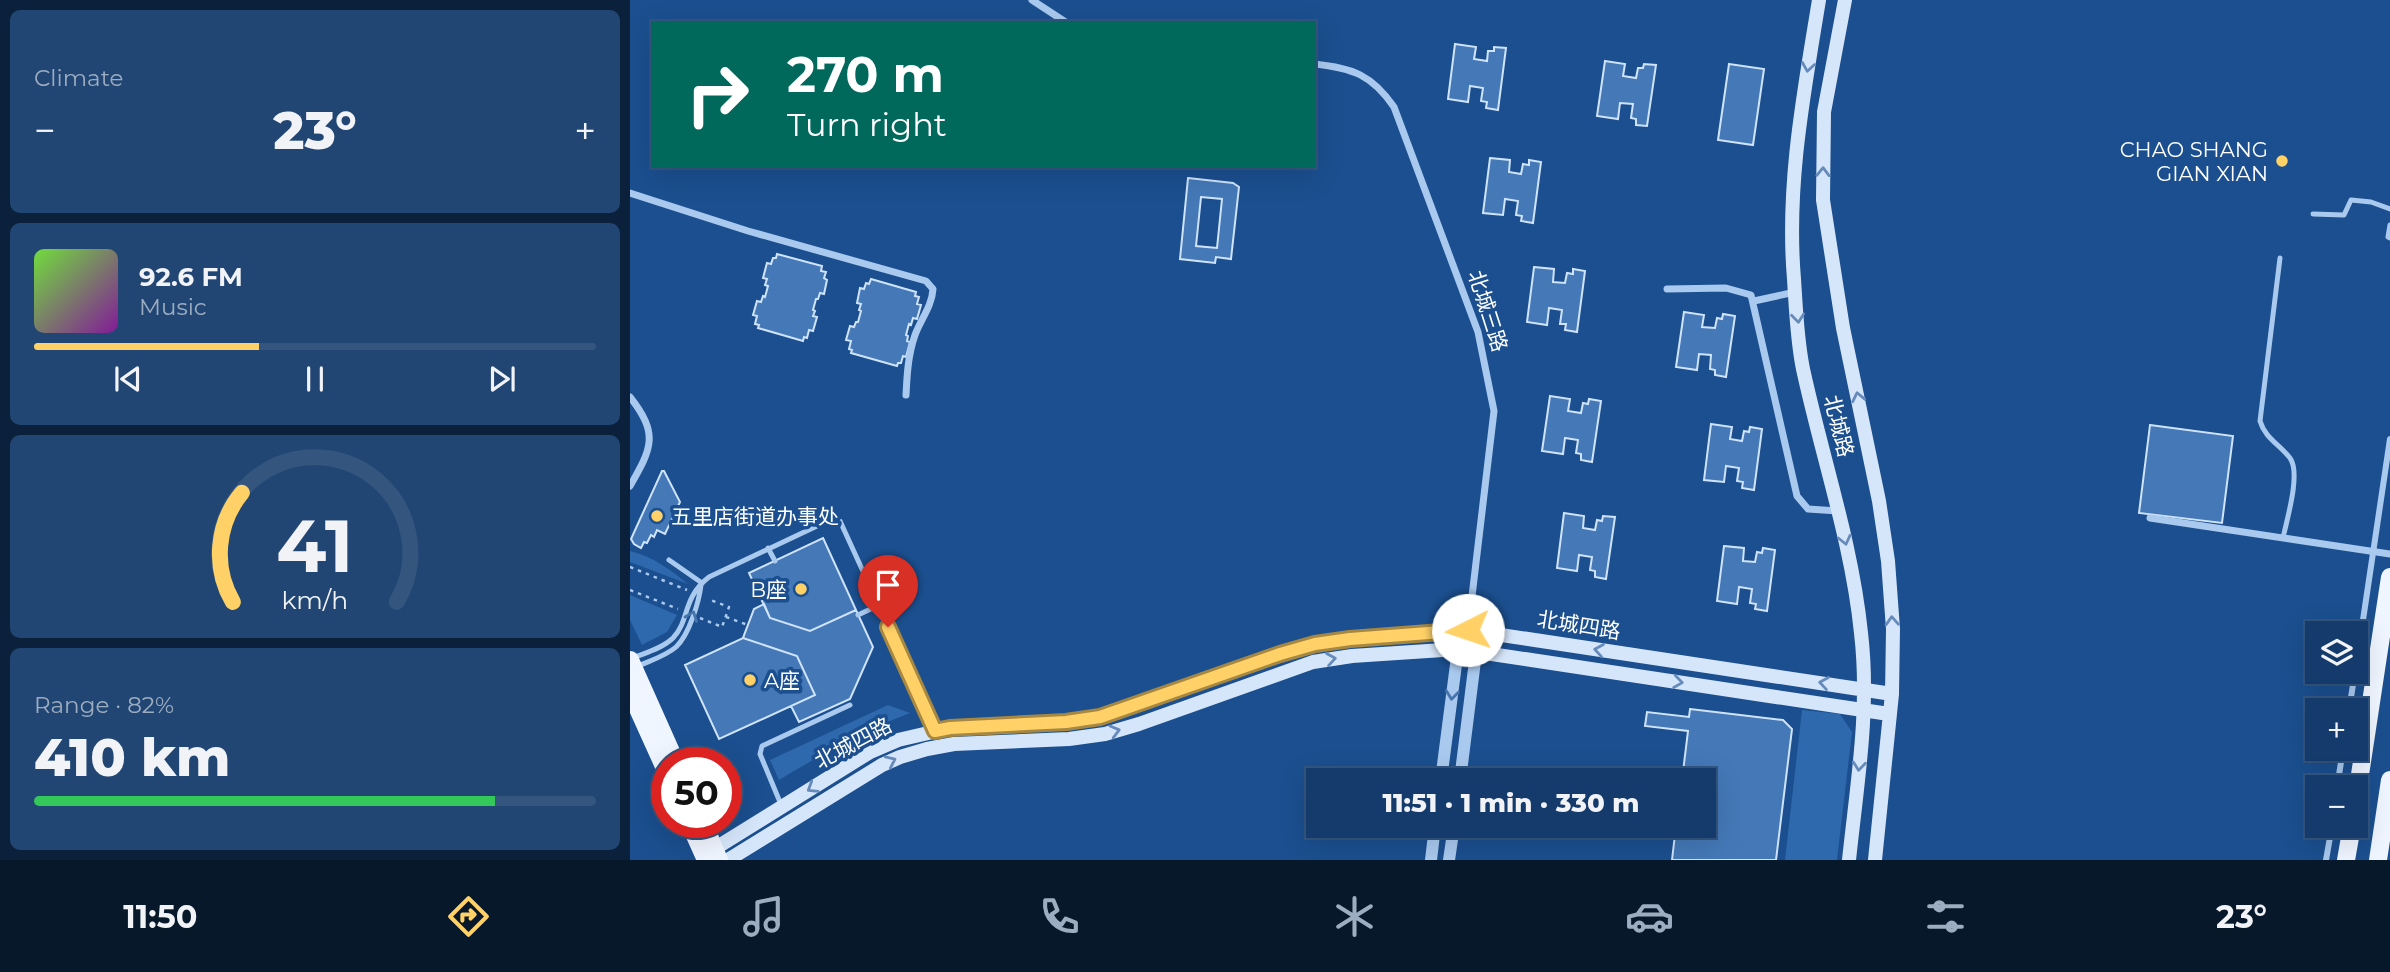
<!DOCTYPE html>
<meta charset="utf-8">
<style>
:root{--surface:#143b6b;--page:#214673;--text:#f1f3f6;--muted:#9dadc1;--line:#33557e;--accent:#ffd166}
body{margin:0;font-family:Montserrat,"Noto Sans SC",sans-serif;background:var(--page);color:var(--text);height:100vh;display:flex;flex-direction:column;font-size:26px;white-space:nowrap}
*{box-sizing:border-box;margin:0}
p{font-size:23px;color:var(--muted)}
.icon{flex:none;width:38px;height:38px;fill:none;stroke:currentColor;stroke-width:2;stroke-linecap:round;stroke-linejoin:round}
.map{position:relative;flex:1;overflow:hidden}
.drawer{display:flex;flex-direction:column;gap:10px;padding:10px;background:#0b203b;width:630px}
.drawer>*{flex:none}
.hud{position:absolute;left:21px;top:21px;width:665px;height:147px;border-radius:0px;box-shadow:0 7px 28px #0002,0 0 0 2px var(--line);background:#00695c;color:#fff;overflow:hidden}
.fabs{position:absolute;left:1675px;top:621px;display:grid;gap:14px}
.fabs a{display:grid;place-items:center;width:63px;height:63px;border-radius:0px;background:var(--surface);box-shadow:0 7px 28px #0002,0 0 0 2px var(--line);font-size:35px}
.speed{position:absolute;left:21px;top:747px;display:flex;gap:14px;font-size:35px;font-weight:700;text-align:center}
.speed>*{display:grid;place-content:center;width:91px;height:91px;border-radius:50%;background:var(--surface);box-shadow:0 7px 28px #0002,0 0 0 2px var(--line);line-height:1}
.speed .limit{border:10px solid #d22;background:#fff;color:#111}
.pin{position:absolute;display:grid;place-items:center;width:60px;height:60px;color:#fff;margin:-72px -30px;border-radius:50% 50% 50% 0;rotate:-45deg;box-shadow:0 0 7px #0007}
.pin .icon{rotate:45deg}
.me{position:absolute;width:77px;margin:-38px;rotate:266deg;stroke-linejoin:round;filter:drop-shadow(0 0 5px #0008)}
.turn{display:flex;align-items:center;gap:24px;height:147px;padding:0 21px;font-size:32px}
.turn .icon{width:91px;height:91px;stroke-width:2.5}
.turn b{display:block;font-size:49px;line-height:60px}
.big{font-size:52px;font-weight:800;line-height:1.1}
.drawer .widget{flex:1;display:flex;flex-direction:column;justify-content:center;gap:10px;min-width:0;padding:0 24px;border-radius:10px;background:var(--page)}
.drawer .dial{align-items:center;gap:0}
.dial svg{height:182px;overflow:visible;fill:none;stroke:var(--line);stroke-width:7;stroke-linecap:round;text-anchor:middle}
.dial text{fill:var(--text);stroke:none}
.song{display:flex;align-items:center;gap:21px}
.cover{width:84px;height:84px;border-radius:10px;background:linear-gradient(135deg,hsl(100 70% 55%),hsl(290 70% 35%))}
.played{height:7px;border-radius:4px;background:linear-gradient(90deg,var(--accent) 40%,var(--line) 40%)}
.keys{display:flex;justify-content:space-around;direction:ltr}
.heat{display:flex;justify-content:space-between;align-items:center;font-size:38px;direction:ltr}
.charge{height:10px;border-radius:5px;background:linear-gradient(90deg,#34c759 82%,var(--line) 0)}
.trip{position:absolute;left:676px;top:768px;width:410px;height:70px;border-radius:0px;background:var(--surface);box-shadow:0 7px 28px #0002,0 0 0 2px var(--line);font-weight:800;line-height:70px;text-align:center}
.menu{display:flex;height:112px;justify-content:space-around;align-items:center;background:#08182b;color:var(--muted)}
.menu .icon{width:49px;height:49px}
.menu .current{color:var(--accent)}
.menu b{font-size:32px;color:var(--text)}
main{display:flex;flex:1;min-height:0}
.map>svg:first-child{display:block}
</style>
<main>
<section class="drawer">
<div class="widget"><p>Climate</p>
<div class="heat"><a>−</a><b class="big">23°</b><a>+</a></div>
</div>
<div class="widget">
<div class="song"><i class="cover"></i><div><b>92.6 FM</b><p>Music</p></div></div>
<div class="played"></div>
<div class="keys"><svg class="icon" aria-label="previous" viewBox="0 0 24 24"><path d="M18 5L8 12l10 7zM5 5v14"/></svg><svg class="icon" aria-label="pause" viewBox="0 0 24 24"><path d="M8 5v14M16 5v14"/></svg><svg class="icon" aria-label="next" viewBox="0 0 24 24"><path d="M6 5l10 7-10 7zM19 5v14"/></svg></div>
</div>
<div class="widget dial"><svg viewBox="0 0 100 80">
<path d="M14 69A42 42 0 1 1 86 69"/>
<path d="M14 69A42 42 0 0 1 18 21" stroke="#ffd166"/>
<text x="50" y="56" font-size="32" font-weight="700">41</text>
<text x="50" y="72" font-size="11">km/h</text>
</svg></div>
<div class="widget"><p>Range · 82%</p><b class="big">410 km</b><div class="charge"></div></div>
</section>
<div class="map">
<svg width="1760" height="860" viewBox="0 0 1760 860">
<rect width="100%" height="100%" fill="#1b4f8f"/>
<path fill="#2e69ad" d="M0,551c24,6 39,18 58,33l-58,-22z
M0,595l47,20 -10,17 -25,13 -12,-25z
M258,705l22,8c-48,18 -87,41 -131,67l-9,-20z
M1172,710l38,4 12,18 -15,128h-52z"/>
<path fill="#4478b7" stroke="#cfe3fa" stroke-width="2" fill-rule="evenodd" d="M825,44l21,3 -2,12 13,2 1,-10h6v-4l12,1 -8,62 -12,-2 1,-6 -6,-1 2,-13 -13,-2 -2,16 -20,-3z
M975,61l20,3 -2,12 13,2 2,-10h5l1,-4 12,1 -9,61 -11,-1v-6l-5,-1 2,-14 -13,-1 -2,16 -21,-3z
M1099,64l35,5 -11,76 -35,-5z
M860,158l20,2 -1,12 12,2 2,-10 6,1v-5l12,2 -8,61 -12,-2 1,-5 -6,-1 2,-14 -13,-2 -2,16 -20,-2z
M558,178l45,5 6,4 -8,72 -15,-2 -1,6 -35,-4zM571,197l21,2 -5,49 -21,-2z
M147,254l45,12 -1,5 5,1 -2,6 3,2 -3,14 -4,-1 -2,6h-2l-3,11 2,1 -2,5 4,1 -4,14 -4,-1 -2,8 -3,-1 -1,4 -45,-13 1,-3 -4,-1 2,-8 -4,-1 4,-14 4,1 2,-6 2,1 3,-11 -3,-1 2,-6 -4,-1 4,-15 4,1 2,-6h3z
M904,267l20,2 -1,13 12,1 2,-10 6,1v-5l12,2 -8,61 -12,-2 1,-6h-6l2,-14 -13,-2 -2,17 -20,-3z
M241,279l45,13 -1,4 4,1 -2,7 4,1 -4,14 -4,-1 -2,7 -2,-1 -3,11 2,1 -1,5 3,1 -4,15 -3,-1 -2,7h-3l-1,3 -46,-13 1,-3 -3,-1 2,-8 -5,-1 4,-14 4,1 2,-5h2l3,-11 -2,-1 2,-6 -4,-1 3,-15 4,1 2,-6 3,1z
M1054,312l20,3 -2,12 13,1 2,-10 5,1 1,-5 12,2 -9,61 -11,-2v-5l-5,-1 1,-14 -12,-1 -2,16 -21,-3z
M920,396l20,3 -2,12 13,2 2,-10 5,1 1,-5 12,2 -9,61 -11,-2v-6l-5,-1 2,-13 -13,-2 -2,16 -21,-3z
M1081,424l21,3 -2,12 12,2 2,-10 5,1 1,-5 12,2 -8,61 -12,-2 1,-6 -6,-1 2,-13 -13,-2 -2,16 -20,-2z
M1520,425l83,11 -11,87 -83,-10z
M32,471h2l16,31 -15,32 -8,-4 -3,7 -3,-2 -4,8 -3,-1 -3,6 -7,-4 -3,-5z
M934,513l20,3 -1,12 12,2 2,-10 5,1 1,-5 12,1 -9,62 -11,-2v-6l-5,-1 2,-13 -13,-2 -2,16 -20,-3z
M193,538l33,72 -46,21 -40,-13 -21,-45z
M1094,546l20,2 -1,13 12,1 2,-10 5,1 1,-5 12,2 -8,61 -12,-2 1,-5 -6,-1 2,-14 -13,-2 -2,17 -20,-3z
M134,604l6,14 40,13 46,-21 17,37 -23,52 -51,23 -8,-16 24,-11 -18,-39 -54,-18 11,-29z
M113,638l54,18 18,39 -96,44 -34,-74z
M1060,709l93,11 9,9 -16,131h-104l4,-34h27v-46h-21l6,-49 -43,-5 2,-14 42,5z"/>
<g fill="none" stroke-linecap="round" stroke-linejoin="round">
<path stroke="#a9c9ee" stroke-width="2.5" stroke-dasharray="3.5 5" stroke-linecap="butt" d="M0,567l57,23
M0,590l48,19
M96,617l22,8
M70,618l22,9 7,-20 -21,-8"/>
<path stroke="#a9c9ee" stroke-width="5" d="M1683,214l31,1 7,-15 20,2 19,7
M1760,225l-2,12 2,1
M1650,258l-20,163c5,17 19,23 30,37 11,15 -3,61 -7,80
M138,548l7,13
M39,560l33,23
M228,615l21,-10
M3,658c12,-5 30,-10 40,-20 17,-18 9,-40 36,-61l125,-59 6,3 96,210
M6,667c13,-6 30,-11 40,-20 13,-12 23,-45 25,-62
M152,807l-22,-53 2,-8 88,-41"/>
<path stroke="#a9c9ee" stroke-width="6" d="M1726,667l34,-228
M1719,710l6,-38
M1707,788l6,-39
M1696,860l6,-34"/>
<path stroke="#a9c9ee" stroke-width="7" d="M402,0l35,23
M684,64c39,4 58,11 80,43l84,225 16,79 -26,219
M0,193l118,38 178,50 7,8c-1,17 -12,30 -18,46 -7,20 -8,40 -9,60
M1037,289l59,-1 25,7 46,201 11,13 30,2
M1124,301l41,-9
M0,397c29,37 22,51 0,89
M1520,518l240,36"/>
<path stroke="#a9c9ee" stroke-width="12" d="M811,780l17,-131 10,-19
M830,780l16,-127 -8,-23
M801,860l4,-34
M819,860l5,-34"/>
<path stroke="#d6e6fa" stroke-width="14" d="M1189,0c-15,92 -33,185 -25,279 2,30 3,61 9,90 19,88 49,174 58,264 9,76 -4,151 -12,227
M1215,0l-21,112 -1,88 20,128 36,173 9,60 5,68 -1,65 -17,166
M76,854l164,-102 28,-12 52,-12 116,-6 34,-5 180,-63 35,-10 35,-5 118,-9 424,64
M98,860l154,-95 18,-8 27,-8 27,-5 115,-5 36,-5 34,-10 174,-62 39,-6 106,-7 431,65"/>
<path stroke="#f0f6ff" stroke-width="18" d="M0,660l46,103
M0,691l37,82
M1726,801l34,-224
M59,822l17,38
M73,822l16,38
M1716,860l6,-34
M1748,860l12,-80"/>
</g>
<defs><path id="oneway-chevron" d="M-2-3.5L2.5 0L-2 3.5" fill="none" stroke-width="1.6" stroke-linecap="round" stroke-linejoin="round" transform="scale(1.75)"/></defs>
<g stroke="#668bba">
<use href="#oneway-chevron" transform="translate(1178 67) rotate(99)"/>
<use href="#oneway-chevron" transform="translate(1193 172) rotate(-89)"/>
<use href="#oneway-chevron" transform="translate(1168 318) rotate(84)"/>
<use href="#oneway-chevron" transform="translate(1228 397) rotate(-102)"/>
<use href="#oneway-chevron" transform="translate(1215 540) rotate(77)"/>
<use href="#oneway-chevron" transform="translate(1262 621) rotate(-93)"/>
<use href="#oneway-chevron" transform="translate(969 650) rotate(-171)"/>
<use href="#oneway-chevron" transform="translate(701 659) rotate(-9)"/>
<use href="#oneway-chevron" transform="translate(1048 682) rotate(8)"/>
<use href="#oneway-chevron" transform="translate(1194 683) rotate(-171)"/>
<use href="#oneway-chevron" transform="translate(485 731) rotate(-15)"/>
<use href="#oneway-chevron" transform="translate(261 761) rotate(-25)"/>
<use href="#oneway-chevron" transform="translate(1229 766) rotate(96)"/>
<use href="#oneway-chevron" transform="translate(182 788) rotate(148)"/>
</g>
<g stroke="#4674ac">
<use href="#oneway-chevron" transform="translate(62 616) rotate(-69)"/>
<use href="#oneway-chevron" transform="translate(822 695) rotate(97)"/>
</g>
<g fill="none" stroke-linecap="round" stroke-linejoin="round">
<g stroke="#a68842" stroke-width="18">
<path id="route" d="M258,627l47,104 15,-3 116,-6 34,-5 180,-63 35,-10 35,-5 118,-9"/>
</g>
<use href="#route" stroke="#ffd166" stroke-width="12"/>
</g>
<g fill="#ffd166" stroke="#1b4f8f" stroke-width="2.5">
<circle cx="1652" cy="161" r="7"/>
<circle cx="27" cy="516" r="7"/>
<circle cx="171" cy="589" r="7"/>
<circle cx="120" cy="680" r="7"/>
</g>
<g text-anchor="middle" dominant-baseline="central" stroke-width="7" stroke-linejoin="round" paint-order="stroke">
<g font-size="21" fill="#fff" stroke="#1b4f8f" text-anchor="end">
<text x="1638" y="149">CHAO SHANG<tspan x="1638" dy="24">GIAN XIAN</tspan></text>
<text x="41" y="516" text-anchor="start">五里店街道办事处</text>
<text x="157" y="589">B座</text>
<text x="134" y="680" text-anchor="start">A座</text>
</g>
<g font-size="21" fill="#fff" stroke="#1b4f8f">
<text transform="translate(858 311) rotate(72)">北城三路</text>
<text transform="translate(1209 426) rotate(76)">北城路</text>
<text transform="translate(949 625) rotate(9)">北城四路</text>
<text transform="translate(223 743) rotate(-28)">北城四路</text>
</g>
</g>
</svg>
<div class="fabs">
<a><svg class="icon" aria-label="layers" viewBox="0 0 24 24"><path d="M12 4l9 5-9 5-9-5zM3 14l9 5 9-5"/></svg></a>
<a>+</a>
<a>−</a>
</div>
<div class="speed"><div class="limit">50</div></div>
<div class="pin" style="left:258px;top:627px;background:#d93025"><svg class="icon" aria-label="arrive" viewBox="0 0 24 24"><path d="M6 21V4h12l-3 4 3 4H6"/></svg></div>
<svg class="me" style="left:838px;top:630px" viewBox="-20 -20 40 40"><circle r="19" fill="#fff"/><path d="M0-13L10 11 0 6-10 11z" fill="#ffd166"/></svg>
<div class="trip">11:51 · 1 min · 330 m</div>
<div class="hud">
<div class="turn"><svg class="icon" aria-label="right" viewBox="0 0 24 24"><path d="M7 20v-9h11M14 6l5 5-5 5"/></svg><div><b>270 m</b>Turn right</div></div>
</div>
</div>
</main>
<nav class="menu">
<b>11:50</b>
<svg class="icon current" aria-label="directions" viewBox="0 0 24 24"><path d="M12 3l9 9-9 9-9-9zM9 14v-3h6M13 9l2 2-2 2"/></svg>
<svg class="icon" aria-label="music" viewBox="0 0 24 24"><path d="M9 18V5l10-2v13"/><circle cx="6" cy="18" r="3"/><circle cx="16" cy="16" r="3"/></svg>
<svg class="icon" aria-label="phone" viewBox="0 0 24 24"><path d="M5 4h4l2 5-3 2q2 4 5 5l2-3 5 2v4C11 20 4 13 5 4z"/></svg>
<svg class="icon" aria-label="climate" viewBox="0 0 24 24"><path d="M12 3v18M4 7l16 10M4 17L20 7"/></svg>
<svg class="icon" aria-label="car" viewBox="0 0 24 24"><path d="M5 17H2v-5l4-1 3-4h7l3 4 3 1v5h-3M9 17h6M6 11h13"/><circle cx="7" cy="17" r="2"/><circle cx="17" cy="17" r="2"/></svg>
<svg class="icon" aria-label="filters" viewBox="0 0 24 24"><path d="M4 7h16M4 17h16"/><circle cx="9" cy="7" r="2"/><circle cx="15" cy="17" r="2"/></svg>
<b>23°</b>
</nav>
